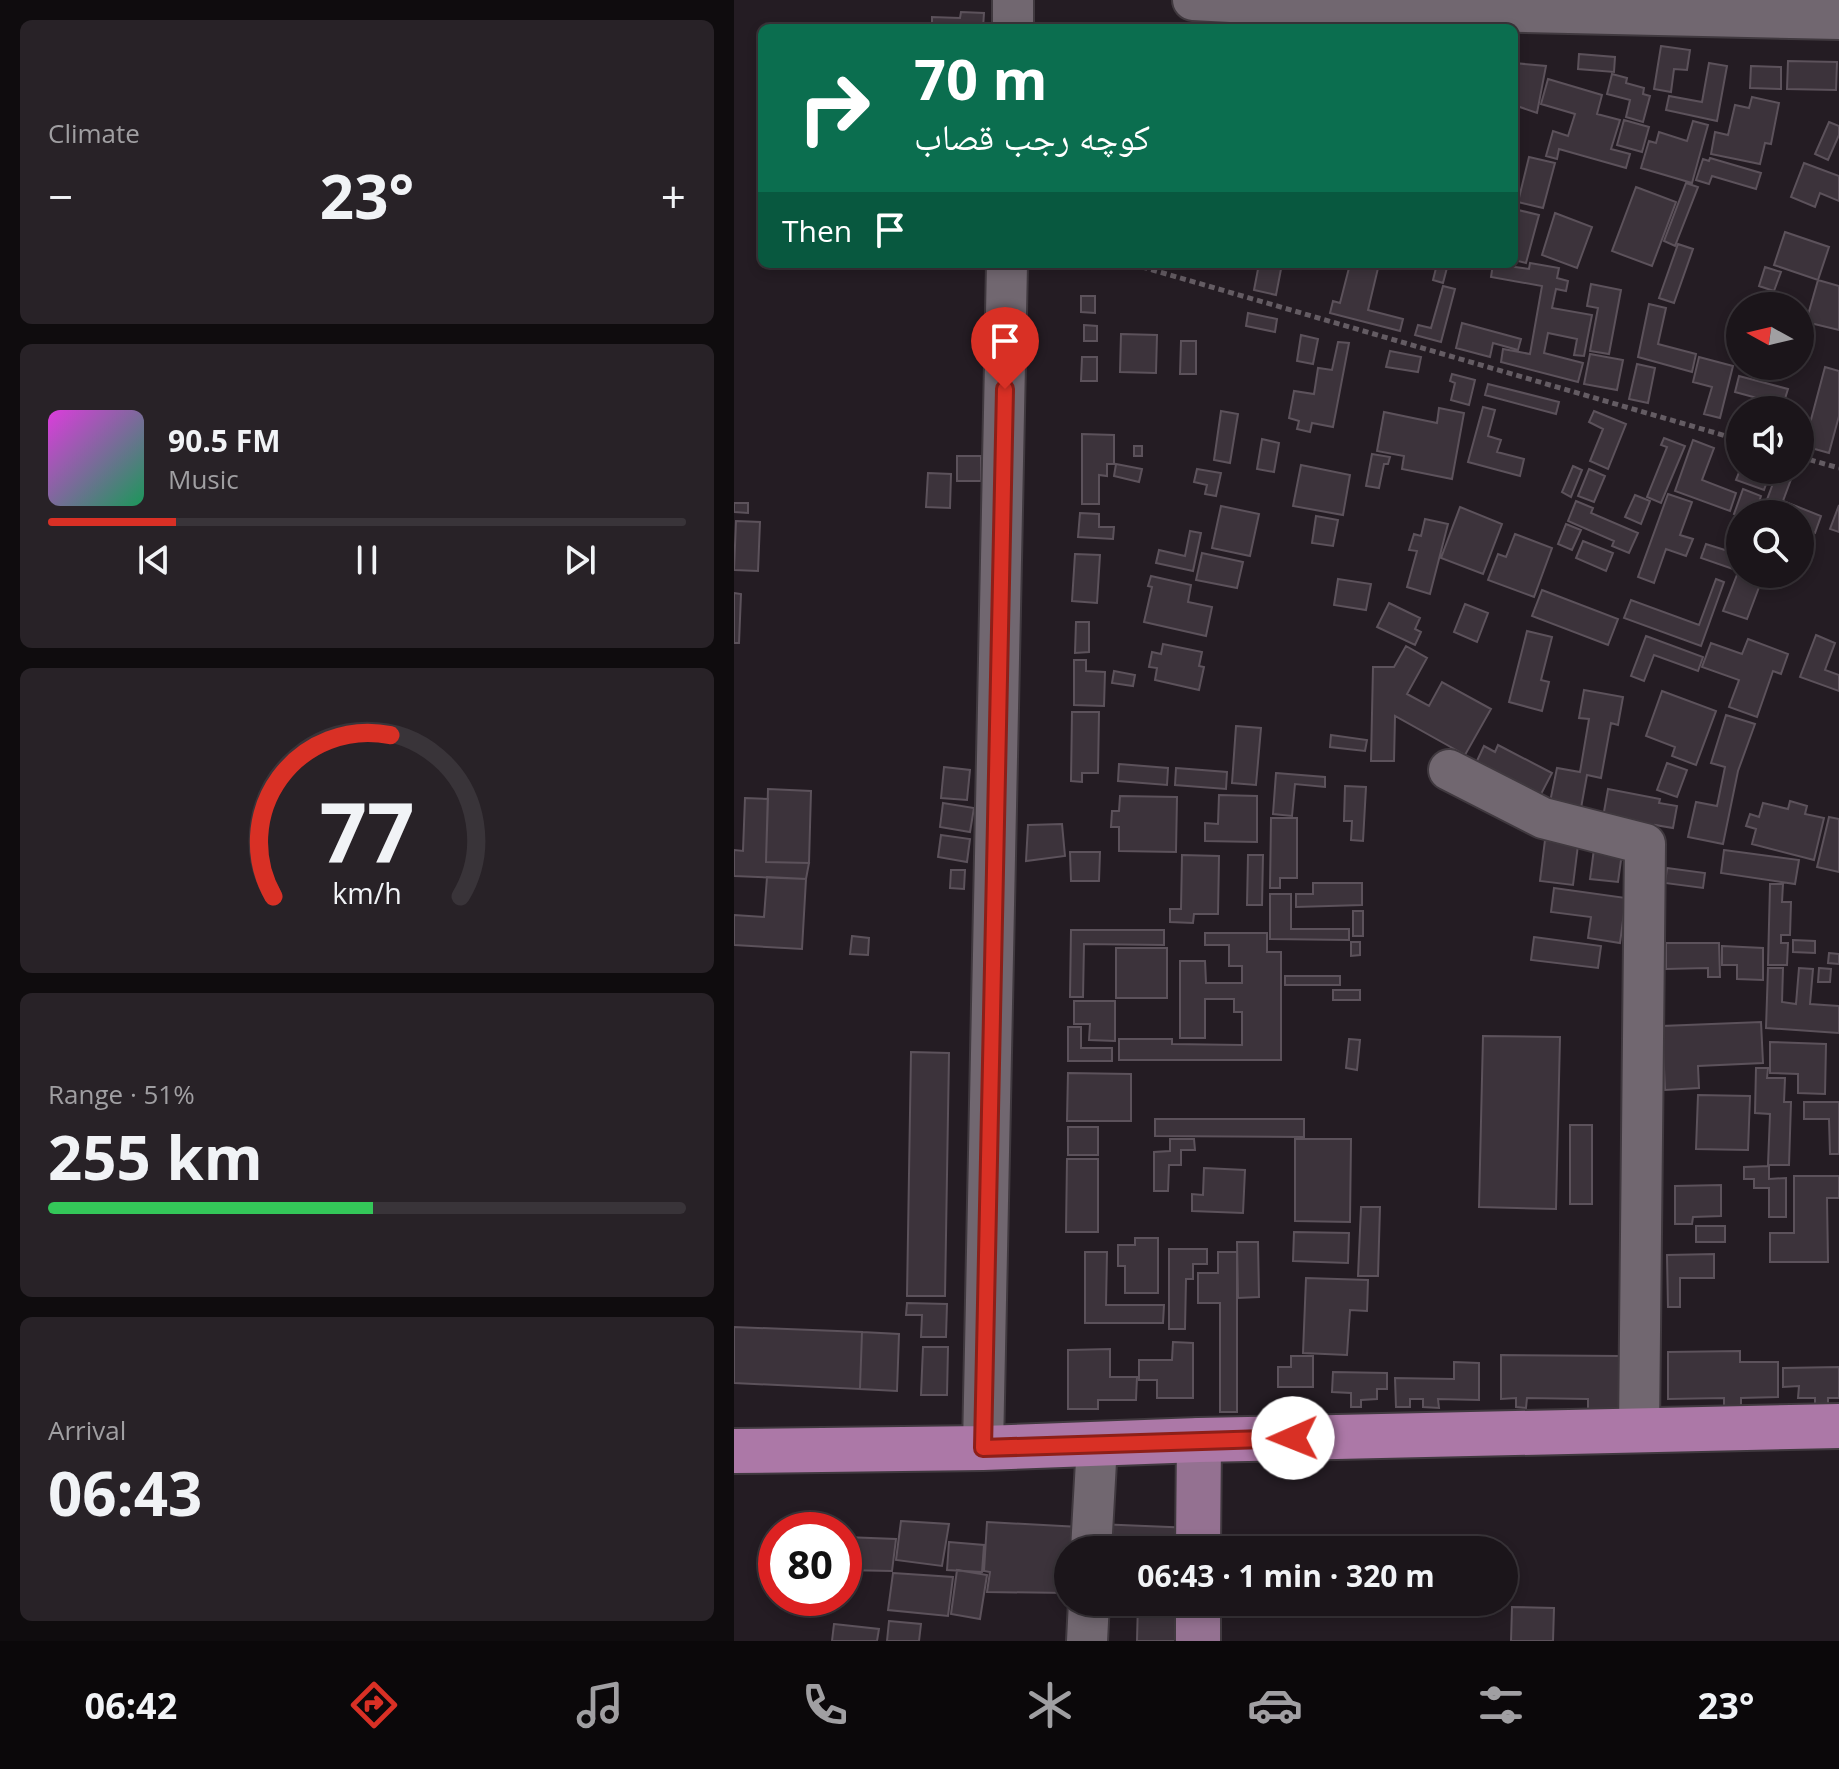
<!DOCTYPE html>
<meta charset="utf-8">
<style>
:root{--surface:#1b151a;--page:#282227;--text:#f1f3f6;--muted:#a09fa2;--line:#393439;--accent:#d93025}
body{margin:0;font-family:"Open Sans","Noto Naskh Arabic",sans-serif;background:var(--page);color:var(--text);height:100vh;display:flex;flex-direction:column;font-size:30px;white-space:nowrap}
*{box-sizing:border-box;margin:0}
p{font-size:26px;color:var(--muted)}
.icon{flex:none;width:44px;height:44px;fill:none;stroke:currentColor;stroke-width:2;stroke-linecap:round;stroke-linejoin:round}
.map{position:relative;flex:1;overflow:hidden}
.drawer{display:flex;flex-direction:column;gap:20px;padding:20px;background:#0f0c0e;width:734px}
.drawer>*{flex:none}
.top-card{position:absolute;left:24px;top:24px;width:760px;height:244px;border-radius:12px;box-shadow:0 4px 12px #0003,0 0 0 2px var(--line);background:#0b6e4f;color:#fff;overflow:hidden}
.needle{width:52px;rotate:278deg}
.tools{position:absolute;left:992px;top:292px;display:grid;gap:16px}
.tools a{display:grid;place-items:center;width:88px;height:88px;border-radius:50%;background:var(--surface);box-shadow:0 4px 12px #0003,0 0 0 2px var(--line);font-size:40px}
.speed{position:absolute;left:24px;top:1512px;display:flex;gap:16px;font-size:40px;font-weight:700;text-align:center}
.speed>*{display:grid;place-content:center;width:104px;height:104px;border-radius:50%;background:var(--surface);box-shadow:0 4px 12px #0003,0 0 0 2px var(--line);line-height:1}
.speed .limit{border:12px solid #d22;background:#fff;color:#111}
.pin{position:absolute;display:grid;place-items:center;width:68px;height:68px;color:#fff;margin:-82px -34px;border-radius:50% 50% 50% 0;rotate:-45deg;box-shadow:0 0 8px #0007}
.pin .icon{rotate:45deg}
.me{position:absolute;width:88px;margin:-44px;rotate:269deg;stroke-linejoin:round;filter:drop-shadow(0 0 6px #0008)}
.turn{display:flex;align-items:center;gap:28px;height:168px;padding:0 24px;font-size:36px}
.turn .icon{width:104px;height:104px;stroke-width:2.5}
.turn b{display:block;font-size:56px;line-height:68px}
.then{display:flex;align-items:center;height:76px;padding:0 24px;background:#0003;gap:16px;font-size:30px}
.big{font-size:60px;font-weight:700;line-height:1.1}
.drawer .tile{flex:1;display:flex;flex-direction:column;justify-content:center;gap:12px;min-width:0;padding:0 28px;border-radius:12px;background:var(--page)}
.drawer .dial{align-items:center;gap:0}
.dial svg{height:208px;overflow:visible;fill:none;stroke:var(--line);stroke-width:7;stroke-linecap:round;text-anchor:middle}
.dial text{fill:var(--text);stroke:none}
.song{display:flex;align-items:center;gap:24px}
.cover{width:96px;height:96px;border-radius:12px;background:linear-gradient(135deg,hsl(300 70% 55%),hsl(150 70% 35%))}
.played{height:8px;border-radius:4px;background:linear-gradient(90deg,var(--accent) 20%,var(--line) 20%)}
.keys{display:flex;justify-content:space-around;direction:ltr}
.heat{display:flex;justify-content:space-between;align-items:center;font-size:44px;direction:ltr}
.charge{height:12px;border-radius:6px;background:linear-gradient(90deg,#34c759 51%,var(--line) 0)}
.trip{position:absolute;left:320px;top:1536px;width:464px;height:80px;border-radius:40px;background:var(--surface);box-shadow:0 4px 12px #0003,0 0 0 2px var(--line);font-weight:700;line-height:80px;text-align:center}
.dock{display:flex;height:128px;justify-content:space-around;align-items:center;background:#0b080a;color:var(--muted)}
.dock .icon{width:56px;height:56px}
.dock .selected{color:var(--accent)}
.dock b{font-size:36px;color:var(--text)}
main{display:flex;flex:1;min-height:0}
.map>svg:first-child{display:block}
</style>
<main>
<section class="drawer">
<div class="tile"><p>Climate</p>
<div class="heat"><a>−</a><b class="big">23°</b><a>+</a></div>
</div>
<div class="tile">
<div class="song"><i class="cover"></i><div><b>90.5 FM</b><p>Music</p></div></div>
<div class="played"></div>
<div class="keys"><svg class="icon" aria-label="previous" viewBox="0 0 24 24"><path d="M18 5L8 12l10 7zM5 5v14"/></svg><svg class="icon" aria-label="pause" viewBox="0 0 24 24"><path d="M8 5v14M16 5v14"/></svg><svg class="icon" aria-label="next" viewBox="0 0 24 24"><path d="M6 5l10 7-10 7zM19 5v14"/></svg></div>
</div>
<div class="tile dial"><svg viewBox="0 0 100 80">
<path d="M14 69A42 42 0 1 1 86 69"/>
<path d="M14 69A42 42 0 0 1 59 7" stroke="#d93025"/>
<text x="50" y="56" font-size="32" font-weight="700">77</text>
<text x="50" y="72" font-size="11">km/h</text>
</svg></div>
<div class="tile"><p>Range · 51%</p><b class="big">255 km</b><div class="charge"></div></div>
<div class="tile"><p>Arrival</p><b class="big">06:43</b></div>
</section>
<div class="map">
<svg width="1105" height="1641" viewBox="0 0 1105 1641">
<rect width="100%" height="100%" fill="#241c23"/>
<path fill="#3c333b" stroke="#5c525b" stroke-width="2" d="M227,12l23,1 -1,15h-51v-11l28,1z
M927,46l29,4 -3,20 -13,-1 -3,23 -17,-3z
M845,54l36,3 -1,15 -36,-3z
M1054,61l49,1 -1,28 -49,-1z
M780,63l32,3 -9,47 -23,-8z
M975,63l18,3 -10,55 -51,-11 3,-14 33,6z
M1017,66l30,1v22l-31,-1z
M878,74l15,4 -1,5 18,5 -1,6 7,2 -7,26 -17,-5 4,-17 -23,-6z
M814,79l54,16 -5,19 23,6 -9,29 19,5 -4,14 -67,-19 -2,10 -11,-3 7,-25 15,5 7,-22 -34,-10z
M1018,97l27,6 -8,41 -6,-1 -5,21 -49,-10 4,-22 13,3 7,-30 14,3z
M890,120l25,7 -7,25 -25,-7z
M959,121l15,4 -16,58 -51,-15 8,-27 7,2 3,-11 28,9z
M1095,122l10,4v9l-11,25 -13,-6z
M795,157l26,6 -12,45 -25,-6z
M976,158l51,15 -5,16 -44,-13 -3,8 -13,-4 7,-21 6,2z
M1070,163l35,13v25l-19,-8 -5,14 -24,-10z
M952,183l12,4 -23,59 -11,-5z
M902,187l40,15 -24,64 -40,-15z
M780,209l25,6 -13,48 -12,-3z
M821,213l37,14 -15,41 -35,-13z
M1051,232l44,15 -11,33 -44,-15z
M944,244l15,5 -19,54 -15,-5z
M796,263l29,5 -2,10 11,3 -2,10 -10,-2 -4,19 40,7 -8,41 -10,-1 3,-16 -29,-6 -4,20 39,10 -5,19 -77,-20 2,-13 27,5 12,-68 -51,-9 2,-13 36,5z
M525,264h23l-6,31 -22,-5z
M616,264h29l-11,46 35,9 -3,12 -70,-18 3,-12 7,2z
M703,264h11l-5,19 -10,-3z
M1031,267l16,5 -7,19 -15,-5z
M1084,280l21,6v44l-33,-8z
M857,284l30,6 -12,64 -19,-3 8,-43 -11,-2z
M709,286l12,3 -14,53 -26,-7 3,-10 13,3z
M347,296h14v17l-14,-1z
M915,304l17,4 -8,36 38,10 -4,18 -54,-15z
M514,313l29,6 -2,13 -29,-6z
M728,323l59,16 -3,11 -25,-7 -3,14 -34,-9z
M350,325l13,1v15h-13z
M387,334l36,1 -1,38 -36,-1z
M567,335l17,4 -5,25 -16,-3z
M447,341h15v33h-16z
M604,342l11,1 -16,84 -21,-4 -2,9 -13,-3 2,-8 -10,-3 5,-27 20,3 4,-26 14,2z
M656,351l31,6 -3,15 -32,-5z
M856,354l33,6 -6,30 -33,-6z
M348,357h15v24h-16z
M965,357l34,9 -13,52 -16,-4 8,-27 -19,-5z
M903,364l18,4 -7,35 -19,-4z
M1091,367l14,4v45l-10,37 -25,-7z
M718,374l23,6 -6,25 -18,-5 4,-17 -5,-2z
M1005,376l49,13 -5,16 -48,-13z
M754,384l71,18 -3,12 -71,-19z
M749,407l12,3 -7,26 13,4 -4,12 27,7 -4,17 -52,-14z
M705,408l25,5 -12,66 -50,-10 2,-13 -27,-5 7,-39 53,11z
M487,411l17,3 -8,49 -16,-3z
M860,411l32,13 -18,45 -18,-8 13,-32 -14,-7z
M348,434l32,1v29h-7v12l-8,-1v29h-17z
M930,438l21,8 -24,57 -14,-6 20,-50 -6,-2z
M528,439l17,4 -5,29 -17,-3z
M959,440l21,8 -12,32 34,13 -6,18 -55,-20z
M400,446h8v10h-8z
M638,454l18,3 -2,7h-4l-5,24 -13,-2z
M223,456h24v25h-24z
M382,464l26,5 -3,13 -25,-6z
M567,465l49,10 -7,40 -50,-9z
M839,466l9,4 -11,27 -9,-5z
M463,469l24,4 -5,23 -11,-2 2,-9 -13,-3z
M855,469l16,7 -11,26 -16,-6z
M1006,470h31l-7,20 -28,-10z
M1044,470l15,4 -10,27 38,15 -6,17 -15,-6v-13l-38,-1z
M194,473l23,1 -1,34 -24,-1z
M1009,489l18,7 -6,18h-15v3l-6,-3z
M934,494l24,8 -12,33 13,4 -7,17 -20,-7 -12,34 -16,-6z
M901,495l15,6 -9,23 -16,-7z
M842,501l17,7 -2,5 47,20 -9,20 -17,-7 2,-5 -46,-20z
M0,503h14v10l-14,-1z
M1105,505v27l-9,-3z
M487,506l38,8 -9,42 -38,-8z
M726,507l42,17 -19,50 -42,-16z
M346,513l19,1v13h15l-1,12 -35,-2z
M582,516l22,4 -5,26 -21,-3z
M691,519l23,5 -18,70 -23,-7 10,-36 -8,-1 5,-16 7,2z
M2,521l24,1 -2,49 -24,-1z
M1004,522l2,29 -7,18 -32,-11 5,-14 22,7z
M832,524l15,6 -9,20 -14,-6z
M456,531l11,2 -8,38 -37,-8 3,-13 26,6z
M781,534l37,14 -18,49 -46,-17 10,-26 8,3z
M849,541l30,12 -7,18 -30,-13z
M468,553l41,9 -6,26 -41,-8z
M341,554l25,1 -3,48 -25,-2z
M1006,567v7h24l-17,45 -24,-8z
M417,576l40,9 -3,17 24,5 -6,29 -62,-14 8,-35 -4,-1z
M604,579l33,5 -5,26 -32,-5z
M982,579l8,3 -23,64 -77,-28 7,-18 68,25z
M808,590l76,29 -10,26 -76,-29z
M0,593l7,1 -2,49h-5z
M655,603l31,15 -5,11 6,3 -6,13 -38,-18z
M731,604l23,9 -11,29 -23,-10z
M342,622h13v30l-14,1z
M793,631l25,6 -11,43 8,2 -7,29 -33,-9z
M1082,635l19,8 -10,27 14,5v16l-39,-14z
M912,636l57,21 -5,14 -44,-16 -10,26 -13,-5z
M1014,639l40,15 -7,20 -8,-3 -16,46 -28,-10 10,-27 -37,-13 9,-24 31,11z
M429,644l39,8 -3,14 5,1 -5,23 -44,-10 2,-12 -8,-1 3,-15 9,2z
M672,646l21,12 -20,36 22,12 13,-24 49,27 -26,46 -70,-39 -1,45h-23l2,-94h21z
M340,660h12v11l19,1 -1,34 -30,-1z
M380,671l21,4 -2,11 -21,-3z
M850,690l39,7 -5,28 -7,-2 -10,55 -14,-3 -6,33 -31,-6 7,-34 23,4 9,-53 -10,-1z
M928,691l54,20 -20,54 -24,-9 3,-9 -29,-11z
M338,712h27l-1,61h-16v9l-11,-1z
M992,715l29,9 -17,47 -15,73 -35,-7 8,-35 21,4 8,-39 -14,-4z
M502,726l25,2 -5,57 -24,-2z
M597,735l36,5 -2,11 -35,-4z
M764,745l54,28 -13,25 -64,-33 9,-19 11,6z
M933,763l20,7 -10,27 -20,-7z
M385,764l49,4 -1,17 -49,-4z
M210,767l26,3 -3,30 -26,-2z
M442,768l51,4 -1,17 -51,-4z
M542,773l49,4v10l-30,-3 -3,32 -19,-2z
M611,786l21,1 -3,54 -12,-1 1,-19h-8z
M34,789l43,2 -2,72 -43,-1z
M874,789l52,10 -1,4 18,3 -4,22 -18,-3 -1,8 -52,-10z
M485,795l38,1v46l-52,-1v-18l13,1z
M386,796l57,1 -1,55 -57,-1v-24h-8l1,-16h7z
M11,798l23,1 -2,63 43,1 -3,16 -72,-3v-26l9,1z
M1056,801l17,5 -2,8 19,4 -10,42 -62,-16 4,-15 -10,-3 4,-12 9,3 4,-14 25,6z
M209,803l31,5 -4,24 -30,-5z
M1095,817l10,2v53l-22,-5z
M537,818h26v60h-17v10h-10z
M328,824l3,32 -39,5 2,-36z
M207,835l29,4 -3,23 -29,-5z
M811,840l33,5 -5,40 -33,-4z
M860,849l28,4 -4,29 -28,-3z
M990,850l75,10 -4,24 -74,-11z
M336,852h30l-1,29h-28z
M448,855l37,1 -1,58h-24l-1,9 -23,-1v-13h11z
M514,855h15l-1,50h-15z
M933,868l38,5 -2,15 -38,-5z
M217,870h14l-1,19 -14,-1z
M33,877l39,2 -4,70 -68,-4v-30l30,2z
M579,883h49v22l-66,2v-13h17z
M1036,884h13l-1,18h9l-1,33h-9v8h7l-1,22h-19z
M820,888l72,10 -6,45 -32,-5 3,-21 -40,-5z
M536,894h21v35h58v11l-79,-1z
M619,911h10v25h-10z
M337,930h93v15l-80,-1 -1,53h-13z
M471,933h62v19h14v108h-162v-21h53v5l70,1v-33h-8v-13h-29v39h-25v-77h25l1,22h36v-17h-13v-21h-24z
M118,936l17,2 -1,17 -18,-1z
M800,937l67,9 -3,22 -67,-8z
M1059,940l22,1v12l-22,-1z
M617,942h9v13l-9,1z
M932,943h53l1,34h-12v-9l-42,1z
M988,946l41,2v32l-26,-1v-14h-15z
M382,948h51v50h-51z
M1095,953l10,1v10l-11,-1z
M1034,968h15l-1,34 14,2 3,-36 14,1 -3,35 29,2v27l-73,-5z
M1085,968l12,1 -1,13h-12z
M551,976h55v9h-55z
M599,990h27v10h-27z
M340,1001h41v40l-26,-1 1,-16h-16z
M1027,1022l2,41 -65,3 1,22 -34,2 -3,-64z
M334,1027h13v21h31v13h-44z
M749,1036l77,1 -4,172 -77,-2z
M615,1039l11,1 -3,30 -11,-2z
M1036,1042l56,2 -1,50 -27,-1v-19l-28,-1z
M177,1052l38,1 -4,243h-38z
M1022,1068h12l-1,10h18l-1,24h7l-2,63h-21l2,-51 -15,-1z
M334,1073l63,1v47h-64z
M964,1095l52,1 -2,54 -52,-1z
M1070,1102h35v52h-9l-1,-35h-25z
M421,1119h149v18l-149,-1z
M836,1125h22v79h-22z
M334,1127h30v28h-30z
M436,1139h24l1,11h-14v15h-12l-1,26h-14v-39l16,-1z
M561,1139h56l-1,83 -55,-1z
M333,1159h31v73h-32z
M1035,1166v13l17,-1v39h-17v-29h-15v-9h-10v-12z
M470,1168l41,2 -2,43 -51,-2v-17l11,1z
M1060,1176h45v22h-12l1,64h-58v-29h24z
M987,1185v31l-28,1 -1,7h-17v-38z
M627,1207h19l-2,69h-20z
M962,1226h29v16h-29z
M560,1232l55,1 -1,30 -55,-2z
M401,1238h23v55h-33v-27h-7v-21h17z
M503,1242h21l1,55 -21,1z
M435,1249h38v15h-14v15h-7l-1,50h-16z
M351,1252h22l-1,53h58l-1,18h-78z
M484,1252h19v160h-17v-109h-22v-30h20z
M980,1254v24h-34v29h-12l-1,-52z
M572,1278l62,2 -1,31 -17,-1 -3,45 -44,-2z
M173,1303l40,1 -1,33h-25l1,-22h-16z
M0,1327l128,5 -2,57 -126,-6z
M128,1332l37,2 -2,57 -37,-2z
M439,1342l20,1v55h-36v-18h-18v-20h33z
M189,1347h25l-1,48h-26z
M376,1349v28h27l-1,23h-38v9h-30v-59z
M1006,1351v11h38v35l-37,1v14h-17v-14l-56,1v-47z
M767,1355l119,1v53h-32v-10l-61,-1 -1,10 -10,-1v-9l-15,1z
M557,1356h22v31h-35v-20h13z
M720,1362l25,1v37l-41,-1 1,9 -16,-1v-8h-13v8h-14l-1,-29 59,1z
M1105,1367v31h-11v7h-13v-7h-17l1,-12 -16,1v-19z
M599,1372l54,1v16h-10v10l-16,1v7h-10v-14l-19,-1z
M167,1521l48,3 -7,42 -46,-6z
M253,1522l93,5 -1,23h-11v43l-81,-1 3,-20 -6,-1z
M363,1524l96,4 -1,22h-96z
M73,1525l24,2v3h-25z
M111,1537l51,2 -4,32 -48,-1z
M215,1542l35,3 -2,27 -35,-2z
M223,1570l30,5 -7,44 -29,-5z
M159,1573l60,4 -5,39 -60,-6z
M404,1602h55l-2,39h-54z
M778,1607l42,1 -1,33h-42z
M155,1621l32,3 -2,17h-32z
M100,1624l45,5 -2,12h-45z"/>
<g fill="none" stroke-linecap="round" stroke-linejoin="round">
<g stroke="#40393f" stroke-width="44">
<path id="minor" d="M459,0l146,8 500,11
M279,28v-28
M715,770l94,48 102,26 -6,586
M249,1448l24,-1184
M357,1550l6,-106
M353,1641l2,-39"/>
</g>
<g stroke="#40393f" stroke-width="48">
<path id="major" d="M464,1550l1,-110
M464,1641v-39"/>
</g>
<g stroke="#40393f" stroke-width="48">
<path id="highway" d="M0,1451l249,-3 216,-8 640,-14"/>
</g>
<path stroke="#645c63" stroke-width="5" stroke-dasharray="6 4" stroke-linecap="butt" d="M398,264l608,176
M1066,457l39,11"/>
<use href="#minor" stroke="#716770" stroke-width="40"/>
<use href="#major" stroke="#947191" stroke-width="44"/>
<use href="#highway" stroke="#ac78a7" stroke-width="44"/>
</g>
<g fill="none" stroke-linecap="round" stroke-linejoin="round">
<g stroke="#8d1f18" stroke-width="20">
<path id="route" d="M271,389l-22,1059 310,-10"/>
</g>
<use href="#route" stroke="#d93025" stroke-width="14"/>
</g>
</svg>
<div class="tools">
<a><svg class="needle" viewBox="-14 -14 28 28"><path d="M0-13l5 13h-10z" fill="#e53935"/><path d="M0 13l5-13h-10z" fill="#a09fa2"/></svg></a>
<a><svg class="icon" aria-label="sound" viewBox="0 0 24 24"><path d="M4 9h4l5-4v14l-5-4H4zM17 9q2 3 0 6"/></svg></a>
<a><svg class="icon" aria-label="search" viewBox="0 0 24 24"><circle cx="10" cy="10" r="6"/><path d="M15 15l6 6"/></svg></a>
</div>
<div class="speed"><div class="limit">80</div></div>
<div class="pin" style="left:271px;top:389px;background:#d93025"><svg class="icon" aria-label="arrive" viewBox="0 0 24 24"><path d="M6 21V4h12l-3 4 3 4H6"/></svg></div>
<svg class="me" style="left:559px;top:1438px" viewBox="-20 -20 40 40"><circle r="19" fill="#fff"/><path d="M0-13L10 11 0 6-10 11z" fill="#d93025"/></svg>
<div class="trip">06:43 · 1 min · 320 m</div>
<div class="top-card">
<div class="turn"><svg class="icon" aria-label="right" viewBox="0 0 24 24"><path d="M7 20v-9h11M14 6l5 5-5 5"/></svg><div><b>70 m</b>کوچه رجب قصاب</div></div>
<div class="then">Then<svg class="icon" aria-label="arrive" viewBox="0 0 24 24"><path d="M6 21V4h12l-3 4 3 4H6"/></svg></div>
</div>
</div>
</main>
<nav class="dock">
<b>06:42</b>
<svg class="icon selected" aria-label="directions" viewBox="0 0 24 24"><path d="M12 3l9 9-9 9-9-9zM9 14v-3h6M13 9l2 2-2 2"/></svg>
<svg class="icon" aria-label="music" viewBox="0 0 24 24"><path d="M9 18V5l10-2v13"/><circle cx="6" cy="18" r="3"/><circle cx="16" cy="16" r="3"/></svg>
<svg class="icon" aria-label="phone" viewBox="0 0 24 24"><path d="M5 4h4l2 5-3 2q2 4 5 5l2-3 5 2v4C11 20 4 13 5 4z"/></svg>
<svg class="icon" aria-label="climate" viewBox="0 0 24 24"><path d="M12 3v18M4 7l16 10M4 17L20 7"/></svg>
<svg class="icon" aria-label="car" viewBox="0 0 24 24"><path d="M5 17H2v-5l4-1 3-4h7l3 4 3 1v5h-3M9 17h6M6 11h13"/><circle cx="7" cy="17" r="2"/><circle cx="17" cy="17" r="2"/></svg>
<svg class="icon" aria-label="filters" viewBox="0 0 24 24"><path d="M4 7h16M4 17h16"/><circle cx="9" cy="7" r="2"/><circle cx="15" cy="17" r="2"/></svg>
<b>23°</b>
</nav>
